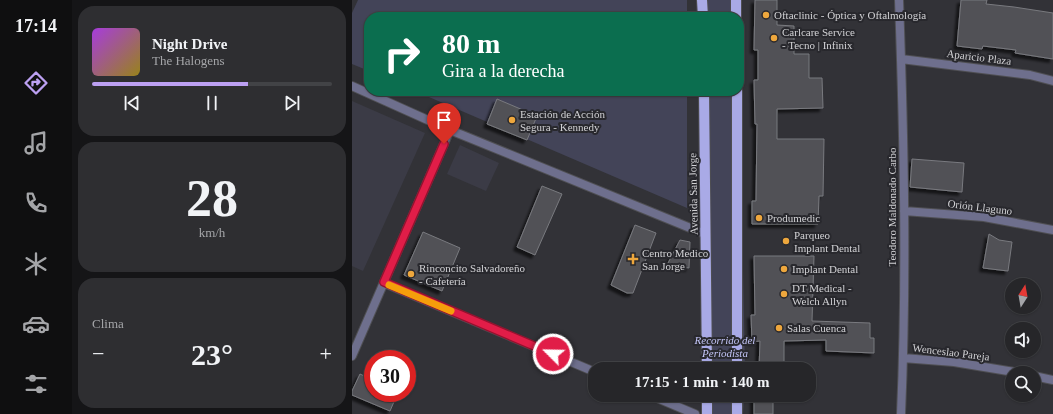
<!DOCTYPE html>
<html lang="es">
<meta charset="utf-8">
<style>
:root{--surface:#262629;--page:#2e2e31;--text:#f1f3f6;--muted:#a4a5a8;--line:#424346;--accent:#bca0f2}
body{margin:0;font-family:Georgia,serif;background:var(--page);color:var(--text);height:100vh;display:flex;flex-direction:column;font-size:15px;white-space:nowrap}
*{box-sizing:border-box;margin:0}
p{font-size:13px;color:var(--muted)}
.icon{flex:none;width:22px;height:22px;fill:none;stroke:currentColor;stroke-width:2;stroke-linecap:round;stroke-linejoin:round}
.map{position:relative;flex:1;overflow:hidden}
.panel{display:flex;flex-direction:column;gap:6px;padding:6px;background:#151517;width:280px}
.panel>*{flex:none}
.top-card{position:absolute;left:12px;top:12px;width:380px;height:84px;border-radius:16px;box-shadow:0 1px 3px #0004,0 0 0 1px var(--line);background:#0b6e4f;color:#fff;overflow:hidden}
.needle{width:26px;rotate:11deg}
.fabs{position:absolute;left:653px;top:278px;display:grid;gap:8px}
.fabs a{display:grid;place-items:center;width:36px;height:36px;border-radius:50%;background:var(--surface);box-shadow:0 1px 3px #0004,0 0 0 1px var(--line);font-size:20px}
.speed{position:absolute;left:12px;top:350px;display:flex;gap:8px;font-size:20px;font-weight:700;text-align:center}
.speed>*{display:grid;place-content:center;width:52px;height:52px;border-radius:50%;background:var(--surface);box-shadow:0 1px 3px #0004,0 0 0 1px var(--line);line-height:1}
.speed .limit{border:6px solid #d22;background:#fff;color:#111}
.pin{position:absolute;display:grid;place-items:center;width:34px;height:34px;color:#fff;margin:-41px -17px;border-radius:50% 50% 50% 0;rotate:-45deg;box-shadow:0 0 4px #0007}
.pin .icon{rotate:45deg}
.me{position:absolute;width:44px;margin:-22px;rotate:293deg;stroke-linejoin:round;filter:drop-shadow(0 0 3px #0008)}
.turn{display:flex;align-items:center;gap:14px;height:84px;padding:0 12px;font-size:18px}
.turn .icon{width:52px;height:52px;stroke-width:2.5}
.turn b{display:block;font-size:28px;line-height:34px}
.big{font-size:30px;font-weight:700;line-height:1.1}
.panel .widget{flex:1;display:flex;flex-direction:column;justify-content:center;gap:6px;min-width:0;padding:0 14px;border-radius:16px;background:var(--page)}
.panel .dial{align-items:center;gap:0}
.dial b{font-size:52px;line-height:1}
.song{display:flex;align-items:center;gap:12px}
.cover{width:48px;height:48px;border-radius:6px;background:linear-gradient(135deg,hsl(280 70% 55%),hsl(50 70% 35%))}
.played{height:4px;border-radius:2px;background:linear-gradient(90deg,var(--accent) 65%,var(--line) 65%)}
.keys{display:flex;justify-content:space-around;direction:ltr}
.heat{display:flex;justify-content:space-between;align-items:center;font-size:22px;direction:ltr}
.trip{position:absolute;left:236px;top:362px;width:228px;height:40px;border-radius:16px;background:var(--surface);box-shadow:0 1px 3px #0004,0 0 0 1px var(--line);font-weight:700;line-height:40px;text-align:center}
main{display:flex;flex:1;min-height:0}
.tab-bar{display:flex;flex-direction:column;width:72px;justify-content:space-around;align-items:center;background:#0f0f10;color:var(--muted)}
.tab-bar .icon{width:28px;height:28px}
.tab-bar .on{color:var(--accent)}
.tab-bar b{font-size:18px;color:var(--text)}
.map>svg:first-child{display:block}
</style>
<main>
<nav class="tab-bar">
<b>17:14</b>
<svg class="icon on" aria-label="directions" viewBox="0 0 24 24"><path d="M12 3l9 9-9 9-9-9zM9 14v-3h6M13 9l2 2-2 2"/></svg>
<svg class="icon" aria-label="music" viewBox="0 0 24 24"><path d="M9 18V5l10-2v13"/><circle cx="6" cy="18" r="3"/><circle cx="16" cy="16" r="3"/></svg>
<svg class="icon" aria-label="phone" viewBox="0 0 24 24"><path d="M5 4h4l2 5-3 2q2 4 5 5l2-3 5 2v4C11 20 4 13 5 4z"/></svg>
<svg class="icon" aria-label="climate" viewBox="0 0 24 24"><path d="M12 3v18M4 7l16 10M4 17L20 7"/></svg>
<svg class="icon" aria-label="car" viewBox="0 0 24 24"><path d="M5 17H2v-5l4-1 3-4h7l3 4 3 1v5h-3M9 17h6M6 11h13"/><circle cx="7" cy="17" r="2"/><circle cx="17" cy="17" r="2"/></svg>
<svg class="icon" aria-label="filters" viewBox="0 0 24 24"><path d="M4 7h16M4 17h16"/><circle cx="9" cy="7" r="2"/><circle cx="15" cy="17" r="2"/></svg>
</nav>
<section class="panel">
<div class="widget">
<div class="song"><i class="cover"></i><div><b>Night Drive</b><p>The Halogens</p></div></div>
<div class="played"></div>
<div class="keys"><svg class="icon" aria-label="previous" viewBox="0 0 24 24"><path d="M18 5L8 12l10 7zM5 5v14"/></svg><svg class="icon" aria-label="pause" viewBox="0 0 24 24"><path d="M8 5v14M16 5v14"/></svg><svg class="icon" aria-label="next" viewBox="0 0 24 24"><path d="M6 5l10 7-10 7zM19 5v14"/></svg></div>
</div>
<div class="widget dial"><b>28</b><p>km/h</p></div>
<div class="widget"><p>Clima</p>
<div class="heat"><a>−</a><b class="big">23°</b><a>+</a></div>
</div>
</section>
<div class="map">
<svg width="701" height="414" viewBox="0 0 701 414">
<defs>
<filter id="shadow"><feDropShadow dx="-3.5" dy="3.5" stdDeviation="1" flood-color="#0009"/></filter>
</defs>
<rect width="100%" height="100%" fill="#323237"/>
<path fill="#3b3b46" d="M0,101l73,32 -62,138 -11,-5z
M108,145l39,18 -13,28 -39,-17z"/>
<path fill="#434458" d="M6,0h329v17h-318v54l-17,-7v-51z
M350,0h36v17h-35z
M387,70l6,299h-38l-3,-278h35z
M63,91h272v117z
M355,395h37l-1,19h-36z"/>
<path fill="#515156" stroke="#797a7f" filter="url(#shadow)" d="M403,0h22v25l17,1v28h15v24h13l1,30 -46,1v30h47l-1,57h-4l-1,28h-66v-23h4l1,-77h-2l-1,-44h4v-30h-4z
M609,0h26l-1,4 28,3 39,6v46l-38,-6 1,-3 -33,-4 -1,3 -25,-3z
M145,99l40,17 -10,24 -40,-16z
M560,159l52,4 -2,29 -52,-5z
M190,186l20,8 -27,61 -18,-8z
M283,225l21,8 -23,60h-6l-16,-8z
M71,232l37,16 -18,43 -38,-16z
M637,234l10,6 13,2 -4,29 -25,-3z
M328,240l10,2 -1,26 -22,-3z
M402,256h60l-2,65 58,2v15h4v15l-48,-2v-11l-42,1v28h-25l1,-28 -8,1 -1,-27h4z
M8,374l13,6v13h15l8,4 -6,14 -38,-16v-4z
M402,395h19v19h-19z"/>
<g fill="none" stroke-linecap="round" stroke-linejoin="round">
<g stroke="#4f4f53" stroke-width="10">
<path id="minor" d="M547,0c5,138 8,276 2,414
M549,59l129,16 23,6
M0,86l98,44 255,104
M552,211l80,6 27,5 42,8
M32,283l211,89
M0,356l98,-226
M551,358l51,4 66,11
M682,376l19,4
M298,395l45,19"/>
</g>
<g stroke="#4f4f53" stroke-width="12">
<path id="primary" d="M350,0l1,17
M384,0v17
M352,91l3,278
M385,91v278
M355,395v19
M385,395v19"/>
</g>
<use href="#minor" stroke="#6e6f8d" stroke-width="8"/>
<use href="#primary" stroke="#a9aae6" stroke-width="10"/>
</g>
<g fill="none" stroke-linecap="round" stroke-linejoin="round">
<g stroke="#92132f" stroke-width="10">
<path id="route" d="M92,144l-60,138 169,72"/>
</g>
<use href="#route" stroke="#e11d48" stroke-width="7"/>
<path stroke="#f59e0b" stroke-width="7" d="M37,285l62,26"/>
</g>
<g fill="#eea73d" stroke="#28282d" stroke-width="1.5">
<circle cx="414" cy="15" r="4"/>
<circle cx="422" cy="38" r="4"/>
<circle cx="160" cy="120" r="4"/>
<circle cx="407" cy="218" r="4"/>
<circle cx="434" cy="241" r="4"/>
<path d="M279 253h4v4h4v4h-4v4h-4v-4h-4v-4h4z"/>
<circle cx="432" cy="269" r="4"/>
<circle cx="59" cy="274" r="4"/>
<circle cx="432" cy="294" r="4"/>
<circle cx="427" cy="328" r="4"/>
</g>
<g text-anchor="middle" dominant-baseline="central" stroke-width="4" stroke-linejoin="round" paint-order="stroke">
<g font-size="11" fill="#d2d2d5" stroke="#28282d" text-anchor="start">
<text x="422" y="15">Oftaclinic - Óptica y Oftalmología</text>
<text x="430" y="32">Carlcare Service<tspan x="430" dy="13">- Tecno | Infinix</tspan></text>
<text x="168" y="114">Estación de Acción<tspan x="168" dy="13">Segura - Kennedy</tspan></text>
<text x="415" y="218">Produmedic</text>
<text x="442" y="235">Parqueo<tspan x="442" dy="13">Implant Dental</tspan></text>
<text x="290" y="253">Centro Medico<tspan x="290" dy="13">San Jorge</tspan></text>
<text x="67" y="268">Rinconcito Salvadoreño<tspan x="67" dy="13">- Cafetería</tspan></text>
<text x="440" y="269">Implant Dental</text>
<text x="440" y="288">DT Medical -<tspan x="440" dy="13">Welch Allyn</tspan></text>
<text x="435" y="328">Salas Cuenca</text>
</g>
<g font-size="11" fill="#d2d2d5" stroke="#28282d">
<text transform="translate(627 57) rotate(7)">Aparicio Plaza</text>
<text transform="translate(341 194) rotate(-91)">Avenida San Jorge</text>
<text transform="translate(540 207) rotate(-90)">Teodoro Maldonado Carbo</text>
<text transform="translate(628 207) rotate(7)">Orión Llaguno</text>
<text transform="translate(599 352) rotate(7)">Wenceslao Pareja</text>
</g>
<g font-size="11" font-style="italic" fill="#c3c5f7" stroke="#28282d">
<text x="373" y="340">Recorrido del<tspan x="373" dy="13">Periodista</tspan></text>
</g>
</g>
</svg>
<div class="fabs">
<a><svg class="needle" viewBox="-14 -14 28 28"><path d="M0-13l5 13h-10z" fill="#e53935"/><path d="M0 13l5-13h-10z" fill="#a4a5a8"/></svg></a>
<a><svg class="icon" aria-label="sound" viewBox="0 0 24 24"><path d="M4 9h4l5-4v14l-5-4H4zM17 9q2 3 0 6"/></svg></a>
<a><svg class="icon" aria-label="search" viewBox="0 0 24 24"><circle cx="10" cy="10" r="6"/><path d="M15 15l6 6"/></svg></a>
</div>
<div class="speed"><div class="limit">30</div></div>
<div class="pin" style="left:92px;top:144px;background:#d93025"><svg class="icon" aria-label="arrive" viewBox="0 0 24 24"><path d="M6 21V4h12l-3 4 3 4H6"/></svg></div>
<svg class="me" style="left:201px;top:354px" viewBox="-20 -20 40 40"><circle r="17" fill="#e11d48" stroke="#fff" stroke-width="3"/><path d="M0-11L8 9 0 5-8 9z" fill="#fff"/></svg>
<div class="trip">17:15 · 1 min · 140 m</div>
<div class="top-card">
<div class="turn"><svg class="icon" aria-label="right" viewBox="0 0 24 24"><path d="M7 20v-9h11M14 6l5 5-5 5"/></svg><div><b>80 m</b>Gira a la derecha</div></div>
</div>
</div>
</main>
